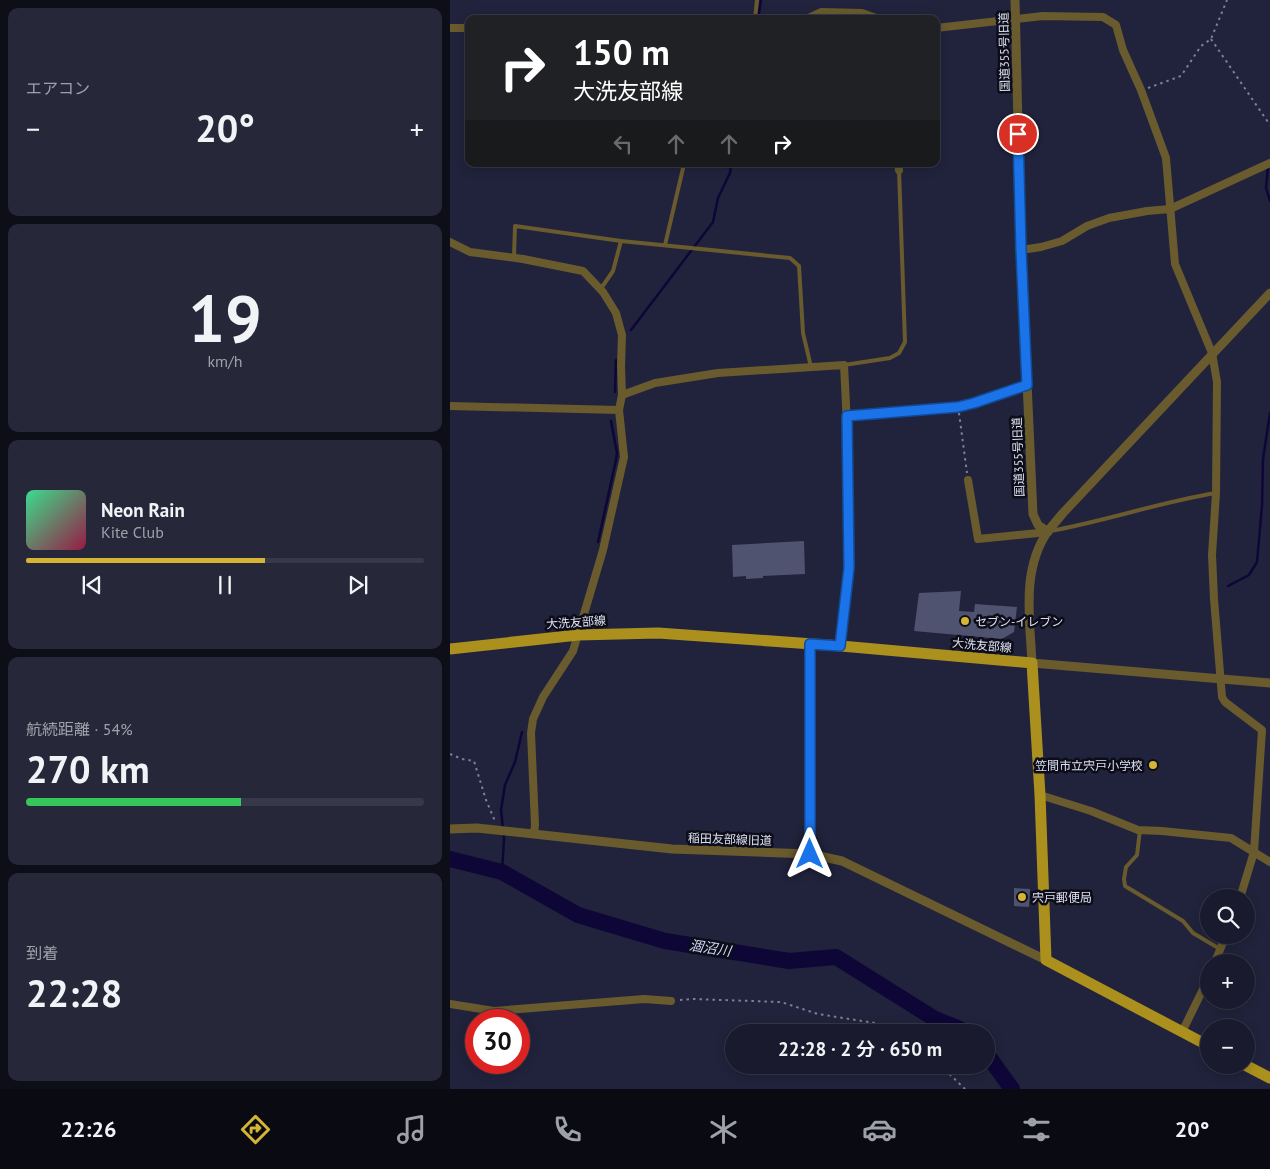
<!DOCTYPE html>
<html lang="ja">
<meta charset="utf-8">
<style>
:root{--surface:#191a2d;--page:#262739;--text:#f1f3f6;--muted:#9fa1aa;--line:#373849;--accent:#d6b534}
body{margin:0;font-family:"PT Sans","Noto Sans JP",sans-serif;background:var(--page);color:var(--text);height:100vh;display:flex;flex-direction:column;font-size:19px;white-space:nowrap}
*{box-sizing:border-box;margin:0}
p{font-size:16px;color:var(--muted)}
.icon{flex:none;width:28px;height:28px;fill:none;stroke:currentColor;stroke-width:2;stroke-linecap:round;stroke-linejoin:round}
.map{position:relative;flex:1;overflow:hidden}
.details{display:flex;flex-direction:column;gap:8px;padding:8px;background:#0e0e19;width:450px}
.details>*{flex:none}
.banner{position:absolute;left:15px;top:15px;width:475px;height:152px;border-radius:10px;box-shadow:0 2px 12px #0003,0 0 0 1px var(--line);background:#202124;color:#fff;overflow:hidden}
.controls{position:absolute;left:750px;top:889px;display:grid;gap:10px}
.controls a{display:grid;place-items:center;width:55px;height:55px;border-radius:50%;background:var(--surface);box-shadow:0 2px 12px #0003,0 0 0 1px var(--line);font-size:25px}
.speed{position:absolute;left:15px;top:1009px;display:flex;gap:10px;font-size:25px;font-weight:700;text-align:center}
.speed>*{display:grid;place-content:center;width:65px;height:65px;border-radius:50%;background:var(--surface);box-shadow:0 2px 12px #0003,0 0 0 1px var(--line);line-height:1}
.speed .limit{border:8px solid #d22;background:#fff;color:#111}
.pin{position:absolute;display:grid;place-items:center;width:42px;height:42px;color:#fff;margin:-21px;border:2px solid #fff;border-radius:50%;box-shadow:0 1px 5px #0007}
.me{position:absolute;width:55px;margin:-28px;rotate:0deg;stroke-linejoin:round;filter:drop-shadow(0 0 4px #0008)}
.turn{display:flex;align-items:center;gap:18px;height:105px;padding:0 25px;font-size:22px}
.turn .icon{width:65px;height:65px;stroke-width:2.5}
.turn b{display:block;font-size:35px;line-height:42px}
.lanes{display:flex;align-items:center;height:48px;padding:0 25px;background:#0003;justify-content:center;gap:25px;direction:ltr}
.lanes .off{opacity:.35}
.big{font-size:38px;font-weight:600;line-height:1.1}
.details .tile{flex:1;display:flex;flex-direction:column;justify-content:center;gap:8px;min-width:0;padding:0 18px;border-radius:10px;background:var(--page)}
.details .dial{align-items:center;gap:0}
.dial b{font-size:65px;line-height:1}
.song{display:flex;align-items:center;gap:15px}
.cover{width:60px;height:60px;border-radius:8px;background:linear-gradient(135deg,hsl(150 70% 55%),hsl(340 70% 35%))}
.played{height:5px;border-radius:2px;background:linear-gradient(90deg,var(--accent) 60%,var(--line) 60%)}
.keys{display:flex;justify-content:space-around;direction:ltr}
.heat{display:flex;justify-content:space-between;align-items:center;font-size:28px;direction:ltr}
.charge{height:8px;border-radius:4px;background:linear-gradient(90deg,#34c759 54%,var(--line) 0)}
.trip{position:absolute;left:275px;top:1024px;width:270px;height:50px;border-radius:25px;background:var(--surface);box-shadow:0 2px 12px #0003,0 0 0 1px var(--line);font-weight:600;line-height:50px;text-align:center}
.tab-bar{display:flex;height:80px;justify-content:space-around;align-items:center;background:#0a0a12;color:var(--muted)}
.tab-bar .icon{width:35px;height:35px}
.tab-bar .on{color:var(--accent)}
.tab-bar b{font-size:22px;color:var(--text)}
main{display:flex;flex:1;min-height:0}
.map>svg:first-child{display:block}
</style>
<main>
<section class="details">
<div class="tile"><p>エアコン</p>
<div class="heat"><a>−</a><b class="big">20°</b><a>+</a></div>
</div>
<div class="tile dial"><b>19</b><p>km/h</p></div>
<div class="tile">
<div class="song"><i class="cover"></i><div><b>Neon Rain</b><p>Kite Club</p></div></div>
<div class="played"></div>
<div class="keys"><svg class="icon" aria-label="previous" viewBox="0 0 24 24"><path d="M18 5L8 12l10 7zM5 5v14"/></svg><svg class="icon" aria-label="pause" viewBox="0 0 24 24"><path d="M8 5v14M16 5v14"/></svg><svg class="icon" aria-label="next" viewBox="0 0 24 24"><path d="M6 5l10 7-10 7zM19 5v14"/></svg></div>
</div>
<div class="tile"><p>航続距離 · 54%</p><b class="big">270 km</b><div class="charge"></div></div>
<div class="tile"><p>到着</p><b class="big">22:28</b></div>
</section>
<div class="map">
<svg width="820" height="1089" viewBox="0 0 820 1089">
<rect width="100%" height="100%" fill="#21233c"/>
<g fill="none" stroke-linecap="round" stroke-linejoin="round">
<path stroke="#0d0637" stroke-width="2.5" d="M308,19l3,-19
M818,167l-2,21 4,13
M181,330l82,-108 5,-24 12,-25 1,-9
M165,392l1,-32
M148,542l18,-82 1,-7 -6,-32
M778,586l21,-11 8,-13 5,-56 1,-47 7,-46
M52,872l2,-33 -3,-29 4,-25 10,-23 7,-30"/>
<path stroke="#0d0637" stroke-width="16" d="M0,859l52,13 76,43 87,26 124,20 47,-4 99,62 25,10 4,3
M536,1053l26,36"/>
</g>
<path fill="#50536f" d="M354,541l1,33 -42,2v2l-17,1v-3l-13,1 -1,-32z
M511,591l-2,20 15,1 1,-8 42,3 -3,25 -12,7 -88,-8 5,-38z
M564,888l16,1 -1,18 -15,-1z"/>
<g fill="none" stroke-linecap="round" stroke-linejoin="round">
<path stroke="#7d7f94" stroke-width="2" stroke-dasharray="2.5 4" stroke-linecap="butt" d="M761,39l59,86
M698,88l33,-12 20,-30 10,-7 16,-39
M509,413l8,60
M0,754l12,5 12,2 12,39 9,21
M230,1000l13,-1 88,3 37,12 57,9 20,9
M490,1065l25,24"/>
<path stroke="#695b2d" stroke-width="4" d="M305,19l2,-19
M215,245l19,-81
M64,257l1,-31 106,15
M150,290l13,-19 8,-30 169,17 9,8 4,67 8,34
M394,365l46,-7 9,-5 6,-11 -6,-172
M397,416l111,-9 16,-4 53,-18
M600,531c56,-10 110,-29 166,-38
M690,830l-3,25 -11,12 -2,12 1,7 58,35 10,12 27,16"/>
<path stroke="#695b2d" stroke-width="8" d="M356,19l15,-7 41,1 17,6
M0,28h19
M486,28l107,-12 60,1 13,8 7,25 18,40 25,68 9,106 37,89 5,29 -1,111 -4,62 2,44 8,98 3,5 37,28 -8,122 -14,46
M448,164l1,6
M0,242l20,10 53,7 60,12 20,21 13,21 6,22 -1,31 1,29
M571,250l20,-3 21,-6 25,-15 22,-8 38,-7 23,-2 100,-46
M0,406l169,4 5,47 -21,93 -30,101 -30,46 -10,22 -2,14 4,92 -1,8
M169,410l3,-15 33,-12 63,-10 126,-8c5,93 9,188 -3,281
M518,480l10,59 70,-7
M360,644v210
M590,795l51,16 47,19 24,1 69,7 39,24
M765,962l11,-27
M0,1004l44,7 150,-12 27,2
M732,1032l27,-55"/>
<path stroke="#695b2d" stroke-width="9" d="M565,0l6,250 12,264 5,11 10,7
M820,293l-207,220c-5,6 -10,12 -15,18 -27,39 -18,88 -16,132l238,20
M0,829l27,-1 195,21 138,5 32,7 204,99"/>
<path stroke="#ac901d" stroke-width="11" d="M0,649l128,-14 80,-2 183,13 191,17 8,132 6,165 163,86
M795,1065l25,13"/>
</g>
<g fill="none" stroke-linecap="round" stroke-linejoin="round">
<g stroke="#114b97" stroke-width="12">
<path id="route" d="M360,854v-210l30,2 9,-78 -2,-152 111,-9 16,-4 53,-18 -6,-135 -3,-116"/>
</g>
<use href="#route" stroke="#1a73e8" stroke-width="9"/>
</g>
<g fill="#d6b534" stroke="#0c0d19" stroke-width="2">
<circle cx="515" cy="621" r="5"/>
<circle cx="703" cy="765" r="5"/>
<circle cx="572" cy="897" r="5"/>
</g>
<g text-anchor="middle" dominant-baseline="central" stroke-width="5" stroke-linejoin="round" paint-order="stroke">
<g font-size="12" fill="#dde0f1" stroke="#0c0d19">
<text transform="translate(554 52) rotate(-91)">国道355号旧道</text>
<text transform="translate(568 457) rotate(-92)">国道355号旧道</text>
<text transform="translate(126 622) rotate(-4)">大洗友部線</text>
<text transform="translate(532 645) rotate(5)">大洗友部線</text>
<text transform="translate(280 839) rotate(2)">稲田友部線旧道</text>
</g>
<g font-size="12" fill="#dde0f1" stroke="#0c0d19" text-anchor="start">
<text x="525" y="621">セブン-イレブン</text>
<text x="693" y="765" text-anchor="end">笠間市立宍戸小学校</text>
<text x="582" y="897">宍戸郵便局</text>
</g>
<g font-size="14" font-style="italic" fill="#d2d7f9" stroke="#0c0d19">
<text transform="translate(260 948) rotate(9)">涸沼川</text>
</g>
</g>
</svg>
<div class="controls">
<a><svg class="icon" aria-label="search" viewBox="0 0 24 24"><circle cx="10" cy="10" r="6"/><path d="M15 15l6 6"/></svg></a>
<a>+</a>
<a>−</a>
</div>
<div class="speed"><div class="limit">30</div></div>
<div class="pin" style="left:568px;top:134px;background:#d93025"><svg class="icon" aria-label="arrive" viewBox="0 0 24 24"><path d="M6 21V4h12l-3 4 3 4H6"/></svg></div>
<svg class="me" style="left:360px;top:854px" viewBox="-20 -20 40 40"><path d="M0-17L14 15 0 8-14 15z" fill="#1a73e8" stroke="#fff" stroke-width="4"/></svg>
<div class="trip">22:28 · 2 分 · 650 m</div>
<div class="banner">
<div class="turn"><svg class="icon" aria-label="right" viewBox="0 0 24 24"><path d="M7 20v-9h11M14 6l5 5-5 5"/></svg><div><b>150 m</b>大洗友部線</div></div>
<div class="lanes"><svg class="icon off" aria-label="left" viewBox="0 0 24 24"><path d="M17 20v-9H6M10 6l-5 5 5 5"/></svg><svg class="icon off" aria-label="ahead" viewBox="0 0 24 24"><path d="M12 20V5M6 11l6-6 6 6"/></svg><svg class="icon off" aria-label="ahead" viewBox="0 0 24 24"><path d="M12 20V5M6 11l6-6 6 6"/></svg><svg class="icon" aria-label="right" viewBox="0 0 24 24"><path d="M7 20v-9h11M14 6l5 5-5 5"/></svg></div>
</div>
</div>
</main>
<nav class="tab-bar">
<b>22:26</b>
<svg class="icon on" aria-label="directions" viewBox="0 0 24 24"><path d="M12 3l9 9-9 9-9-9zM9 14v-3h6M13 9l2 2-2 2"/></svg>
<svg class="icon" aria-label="music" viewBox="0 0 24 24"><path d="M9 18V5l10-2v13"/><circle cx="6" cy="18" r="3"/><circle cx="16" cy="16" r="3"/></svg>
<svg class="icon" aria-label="phone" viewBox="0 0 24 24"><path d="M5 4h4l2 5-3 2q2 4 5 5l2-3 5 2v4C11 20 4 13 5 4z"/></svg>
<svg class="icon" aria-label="climate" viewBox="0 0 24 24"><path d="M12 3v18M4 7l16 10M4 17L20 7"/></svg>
<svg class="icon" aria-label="car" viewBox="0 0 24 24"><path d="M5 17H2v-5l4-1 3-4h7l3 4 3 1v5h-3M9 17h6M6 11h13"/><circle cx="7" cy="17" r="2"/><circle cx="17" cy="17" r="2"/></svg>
<svg class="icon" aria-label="filters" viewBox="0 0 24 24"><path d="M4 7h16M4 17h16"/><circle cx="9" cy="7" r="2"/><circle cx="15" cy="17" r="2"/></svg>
<b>20°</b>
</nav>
